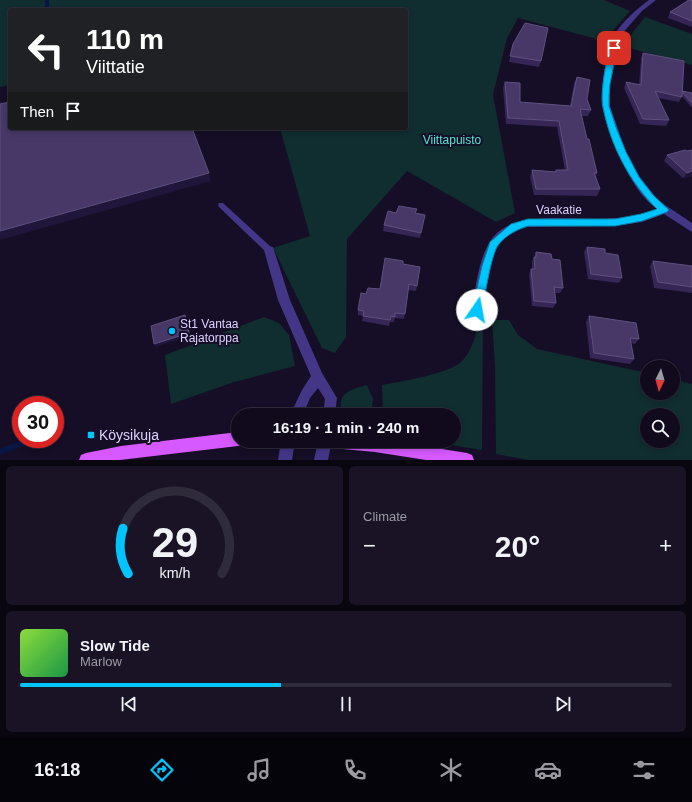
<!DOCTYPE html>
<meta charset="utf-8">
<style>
:root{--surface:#100a1c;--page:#191325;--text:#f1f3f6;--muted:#9c9aa3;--line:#302b3b;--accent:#00c5fd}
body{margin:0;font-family:Arial,sans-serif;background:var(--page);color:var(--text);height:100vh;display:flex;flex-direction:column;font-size:15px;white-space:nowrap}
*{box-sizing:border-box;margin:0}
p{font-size:13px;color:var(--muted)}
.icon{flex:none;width:22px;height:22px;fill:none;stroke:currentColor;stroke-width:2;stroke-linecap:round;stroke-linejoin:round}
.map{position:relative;height:460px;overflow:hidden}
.side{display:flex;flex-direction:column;gap:6px;padding:6px;background:#09060f;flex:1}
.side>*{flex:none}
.banner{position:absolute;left:8px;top:8px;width:400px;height:122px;border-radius:4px;box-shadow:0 2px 6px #0003,0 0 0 1px var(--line);background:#202124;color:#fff;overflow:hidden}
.needle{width:26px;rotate:185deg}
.fabs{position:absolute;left:640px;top:360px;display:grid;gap:8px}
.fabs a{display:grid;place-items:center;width:40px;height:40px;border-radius:50%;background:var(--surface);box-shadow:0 2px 6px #0003,0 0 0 1px var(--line);font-size:20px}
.speed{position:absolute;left:12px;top:396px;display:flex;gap:8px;font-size:20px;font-weight:700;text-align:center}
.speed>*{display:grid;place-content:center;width:52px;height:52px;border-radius:50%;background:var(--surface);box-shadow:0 2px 6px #0003,0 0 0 1px var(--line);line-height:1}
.speed .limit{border:6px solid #d22;background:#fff;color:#111}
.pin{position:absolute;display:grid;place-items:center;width:34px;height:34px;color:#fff;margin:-17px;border-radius:8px;box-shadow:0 2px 6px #0006}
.me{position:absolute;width:44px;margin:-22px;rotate:12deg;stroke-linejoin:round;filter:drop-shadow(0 0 3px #0008)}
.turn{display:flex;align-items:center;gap:14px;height:84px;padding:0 12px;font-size:18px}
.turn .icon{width:52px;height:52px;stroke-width:2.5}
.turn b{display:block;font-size:28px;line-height:34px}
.then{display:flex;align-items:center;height:38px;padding:0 12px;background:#0003;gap:8px;font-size:15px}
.big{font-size:30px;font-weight:700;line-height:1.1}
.side .tile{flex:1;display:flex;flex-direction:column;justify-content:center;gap:6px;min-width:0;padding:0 14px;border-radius:6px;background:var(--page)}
.side .dial{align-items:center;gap:0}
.dial svg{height:104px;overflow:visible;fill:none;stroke:var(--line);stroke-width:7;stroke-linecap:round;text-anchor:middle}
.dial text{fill:var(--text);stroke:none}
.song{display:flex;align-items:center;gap:12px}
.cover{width:48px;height:48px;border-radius:6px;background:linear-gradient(135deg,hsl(90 70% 55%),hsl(140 70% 35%))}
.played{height:4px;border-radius:2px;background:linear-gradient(90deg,var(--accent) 40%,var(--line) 40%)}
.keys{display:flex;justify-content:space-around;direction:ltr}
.heat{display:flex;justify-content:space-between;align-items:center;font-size:22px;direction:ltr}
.side .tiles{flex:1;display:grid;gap:6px;grid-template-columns:1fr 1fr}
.tile:last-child{grid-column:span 2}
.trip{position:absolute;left:231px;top:408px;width:230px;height:40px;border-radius:20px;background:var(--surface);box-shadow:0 2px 6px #0003,0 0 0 1px var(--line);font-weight:700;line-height:40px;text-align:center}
.dock{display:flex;height:64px;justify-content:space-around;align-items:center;background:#06040b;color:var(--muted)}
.dock .icon{width:28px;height:28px}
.dock .active{color:var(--accent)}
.dock b{font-size:18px;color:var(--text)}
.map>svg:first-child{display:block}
</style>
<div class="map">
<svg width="692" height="460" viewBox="0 0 692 460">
<rect width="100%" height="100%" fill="#150e26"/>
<path fill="#102d30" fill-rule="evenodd" d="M0,0h604l26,11 -26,30 -86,-23 -11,20 -14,57 22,118 -19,9 -89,-51 -60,68 -1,98 -11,16 -13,-5 -49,-100 37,-12 -30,-108h126v-118h-396v75l-10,2z
M645,17l47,17v31l-67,-18 8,-15z
M264,317l15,6 10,12 6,31 -61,16 -63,22 -6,-49z
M492,320h17l9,15 19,14 110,24v20h26v-14l19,5v76h-164l-32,-6 -1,-87zM647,415h26v26h-26z
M480,322l3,3 -1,125 -56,-9h28v-26h-71l-1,-30c17,-3 70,-12 80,-24 10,-10 13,-25 18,-39z
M367,385l6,14 -2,16h-27c-11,-21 8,-26 23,-30z"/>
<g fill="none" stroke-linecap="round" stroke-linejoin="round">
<path fill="#071645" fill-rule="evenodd" d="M45,0h4v10h-4z
M25,439h11l-1,2 -35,14v-6z"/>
<path fill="#433687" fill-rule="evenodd" d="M219,203h4l49,45 1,2 -1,2h-6l-47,-45 -1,-2z"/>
<path fill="#433687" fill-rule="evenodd" d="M649,0h7l-14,11 -21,24 -11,49v22l16,46 14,25 19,24 33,22v9l-28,-18 -22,8 -27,4 -87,1c-10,3 -22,8 -29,17 -9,13 -13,50 -16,66l-2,3 -4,2 -4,-2 -2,-3c5,-22 7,-51 20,-70 22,-33 91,-18 125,-22 14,-1 28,-4 41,-9 -25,-18 -39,-55 -48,-83 -2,-6 -6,-14 -7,-20 -2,-15 5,-59 13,-72 7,-12 23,-26 34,-34z
M269,246l4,1 1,3 16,50 32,73 15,25 -2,17h-12l2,-16 -7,-11 -8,10 -7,17h-13l12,-25 9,-14 -33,-76 -14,-50 1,-3z
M281,441h14l-3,19h-14z
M318,441h14l-4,19h-14z"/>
<path fill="#d559ff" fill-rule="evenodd" d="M238,432v9h6l-1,3 -5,2 -118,14h-41l2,-5 5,-2 35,-7z
M325,441h67l75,12 5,2 2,5h-48l-51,-8 -43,-4 -5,-2z"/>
</g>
<path fill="#352655" d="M687,0h5v27l-24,-9 2,-6 16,-10z
M513,44l28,17 -2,6 -30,-5z
M643,53l39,38 10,2v15l-10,-12 -3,6 -21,-4 11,22 -3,6 -26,-2 -16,-36 2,-6 13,3 2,-27z
M577,77l10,22 4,11 -3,6h-7l6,23 10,34 -1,3 4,13 -3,7 -63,-1 -4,-18 2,-7 23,2 1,-2h9l-8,-43 -51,-3 -3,-36 2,-6 15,20 50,4 4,-23z
M667,155l25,21 -9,2 -19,-17z
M396,213h20l9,2 -5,23 -37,-7 1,-6z
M587,247l18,6 17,25 -3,5 -31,-4 -4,-27z
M536,252l16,7 11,29 -3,5h-5l1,10 -3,5 -21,-2 -3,-32 2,-5h1v-7z
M653,261l39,5v27l-38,-5 -4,-22z
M403,264l17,3 -4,24 -8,-1 -4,29 -9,-1 -1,4h-4l-1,4 -27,-5 1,-5 -5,-1v-5l8,-16 14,-5z
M589,316l50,23 -4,5 -4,-1 3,16 -4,5 -40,-6 -4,-36z"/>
<path fill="#20153a" d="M692,171v5l-9,2 4,-5z
M209,173l2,8 -211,59v-9z
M185,315l5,20 -34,12 -2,-3z"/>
<path fill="#473867" stroke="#5e507f" d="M689,0h3v21l-22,-9z
M525,23l23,5 -7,33 -31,-5 3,-12z
M643,53l41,8 -2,36 -27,-6 14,29 -26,-1 -17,-37 15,3z
M577,77l13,3 -3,19 4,11 -11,-1 7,30h2l8,34h-3l6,16h-64l-4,-19 24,2v-2h12l-9,-49 -51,-3 -3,-36 15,1v19l51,4z
M682,91l10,2v10l-10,-11z
M10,102v26h182l17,45 -209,58v-127z
M685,150l2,1 5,-1v21l-5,2 -20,-18z
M399,206l18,3 -2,4 10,2 -4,18 -37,-8 4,-14 8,2z
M587,247l18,2v4l13,2 4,23 -31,-4z
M536,252l15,2 1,5 8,1 3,28 -9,-1 2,16 -22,-2 -3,-32h4l-1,-12h2z
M385,258l18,3v3l17,3 -3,19 -8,-2 -4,30 -10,-1v4l-4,-1 -1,4 -27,-4 1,-5 -6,-1 3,-17 5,1 2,-6 12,1z
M653,261l39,5v21l-34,-5z
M185,315l4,18 -35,11 -3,-18z
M589,316l47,7 3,16 -9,-1 4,21 -40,-6z"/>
<path fill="#00c5fd" stroke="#0080a4" d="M611,47l6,1 -7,36 -1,12v10l8,24 9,22 13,25 14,18 16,15 -2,2 -25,9 -27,5h-87c-10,3 -22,9 -29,18 -8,9 -14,53 -17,66l-1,3 -4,2 -4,-2 -1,-3 10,-44 8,-24 21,-18 17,-5h87l26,-5 16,-5c-27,-26 -47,-64 -54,-102 -3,-13 3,-49 8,-60z"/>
<g fill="#00c5fd" stroke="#150e26" stroke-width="1.5">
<circle cx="172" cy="331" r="4"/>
<rect x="87" y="431" width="8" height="8" rx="2"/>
</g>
<g text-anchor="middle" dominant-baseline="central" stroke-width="4" stroke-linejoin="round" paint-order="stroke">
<g font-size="12" fill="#58e5d3" stroke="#150e26">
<text x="452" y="140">Viittapuisto</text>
</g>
<g font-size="12" fill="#ddd2ff" stroke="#150e26">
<text x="559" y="210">Vaakatie</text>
</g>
<g font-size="12" fill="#ddd2ff" stroke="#150e26" text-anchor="start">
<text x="180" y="324">St1 Vantaa<tspan x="180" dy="14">Rajatorppa</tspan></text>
</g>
<g font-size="14" fill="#ddd2ff" stroke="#150e26" text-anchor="start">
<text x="99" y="435">Köysikuja</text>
</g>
</g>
</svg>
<div class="fabs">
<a><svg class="needle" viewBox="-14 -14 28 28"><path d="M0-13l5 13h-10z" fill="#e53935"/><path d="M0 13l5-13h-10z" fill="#9c9aa3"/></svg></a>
<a><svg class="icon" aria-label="search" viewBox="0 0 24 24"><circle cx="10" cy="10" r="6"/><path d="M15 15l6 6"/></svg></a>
</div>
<div class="speed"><div class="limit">30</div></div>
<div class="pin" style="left:614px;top:48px;background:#d93025"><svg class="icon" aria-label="arrive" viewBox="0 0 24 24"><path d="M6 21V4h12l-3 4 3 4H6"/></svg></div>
<svg class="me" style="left:477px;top:310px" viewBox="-20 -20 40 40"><circle r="19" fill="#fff"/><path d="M0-13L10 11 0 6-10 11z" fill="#00c5fd"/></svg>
<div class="trip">16:19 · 1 min · 240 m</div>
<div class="banner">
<div class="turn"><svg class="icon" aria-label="left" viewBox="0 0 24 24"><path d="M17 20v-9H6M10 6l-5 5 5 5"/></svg><div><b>110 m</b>Viittatie</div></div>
<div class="then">Then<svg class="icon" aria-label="arrive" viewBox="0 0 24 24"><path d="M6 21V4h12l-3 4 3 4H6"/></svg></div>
</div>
</div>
<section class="side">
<div class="tiles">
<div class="tile dial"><svg viewBox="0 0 100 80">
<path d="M14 69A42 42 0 1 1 86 69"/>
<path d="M14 69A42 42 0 0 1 10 34" stroke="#00c5fd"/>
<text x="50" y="56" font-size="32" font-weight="700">29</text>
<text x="50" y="72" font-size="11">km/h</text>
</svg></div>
<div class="tile"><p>Climate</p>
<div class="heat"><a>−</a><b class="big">20°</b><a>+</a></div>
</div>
<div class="tile">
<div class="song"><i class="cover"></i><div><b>Slow Tide</b><p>Marlow</p></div></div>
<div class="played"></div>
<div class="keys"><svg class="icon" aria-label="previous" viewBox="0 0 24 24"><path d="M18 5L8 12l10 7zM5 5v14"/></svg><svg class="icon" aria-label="pause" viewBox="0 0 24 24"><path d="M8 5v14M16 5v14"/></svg><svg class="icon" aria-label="next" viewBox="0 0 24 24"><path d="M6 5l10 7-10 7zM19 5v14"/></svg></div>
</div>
</div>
</section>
<nav class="dock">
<b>16:18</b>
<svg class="icon active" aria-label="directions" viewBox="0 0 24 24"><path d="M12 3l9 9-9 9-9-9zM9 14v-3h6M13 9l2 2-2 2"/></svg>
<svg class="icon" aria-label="music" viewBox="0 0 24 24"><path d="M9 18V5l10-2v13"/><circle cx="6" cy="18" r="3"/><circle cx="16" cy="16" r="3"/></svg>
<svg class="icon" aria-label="phone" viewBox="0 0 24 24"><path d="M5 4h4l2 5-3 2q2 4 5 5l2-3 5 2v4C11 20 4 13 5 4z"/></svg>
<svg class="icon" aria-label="climate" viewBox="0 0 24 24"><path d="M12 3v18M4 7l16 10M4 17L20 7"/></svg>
<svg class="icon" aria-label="car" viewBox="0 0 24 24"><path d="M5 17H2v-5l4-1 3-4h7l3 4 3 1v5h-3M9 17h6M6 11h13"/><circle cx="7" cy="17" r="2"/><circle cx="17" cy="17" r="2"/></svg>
<svg class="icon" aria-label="filters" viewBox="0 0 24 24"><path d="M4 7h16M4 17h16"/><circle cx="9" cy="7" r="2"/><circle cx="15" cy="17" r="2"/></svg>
</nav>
